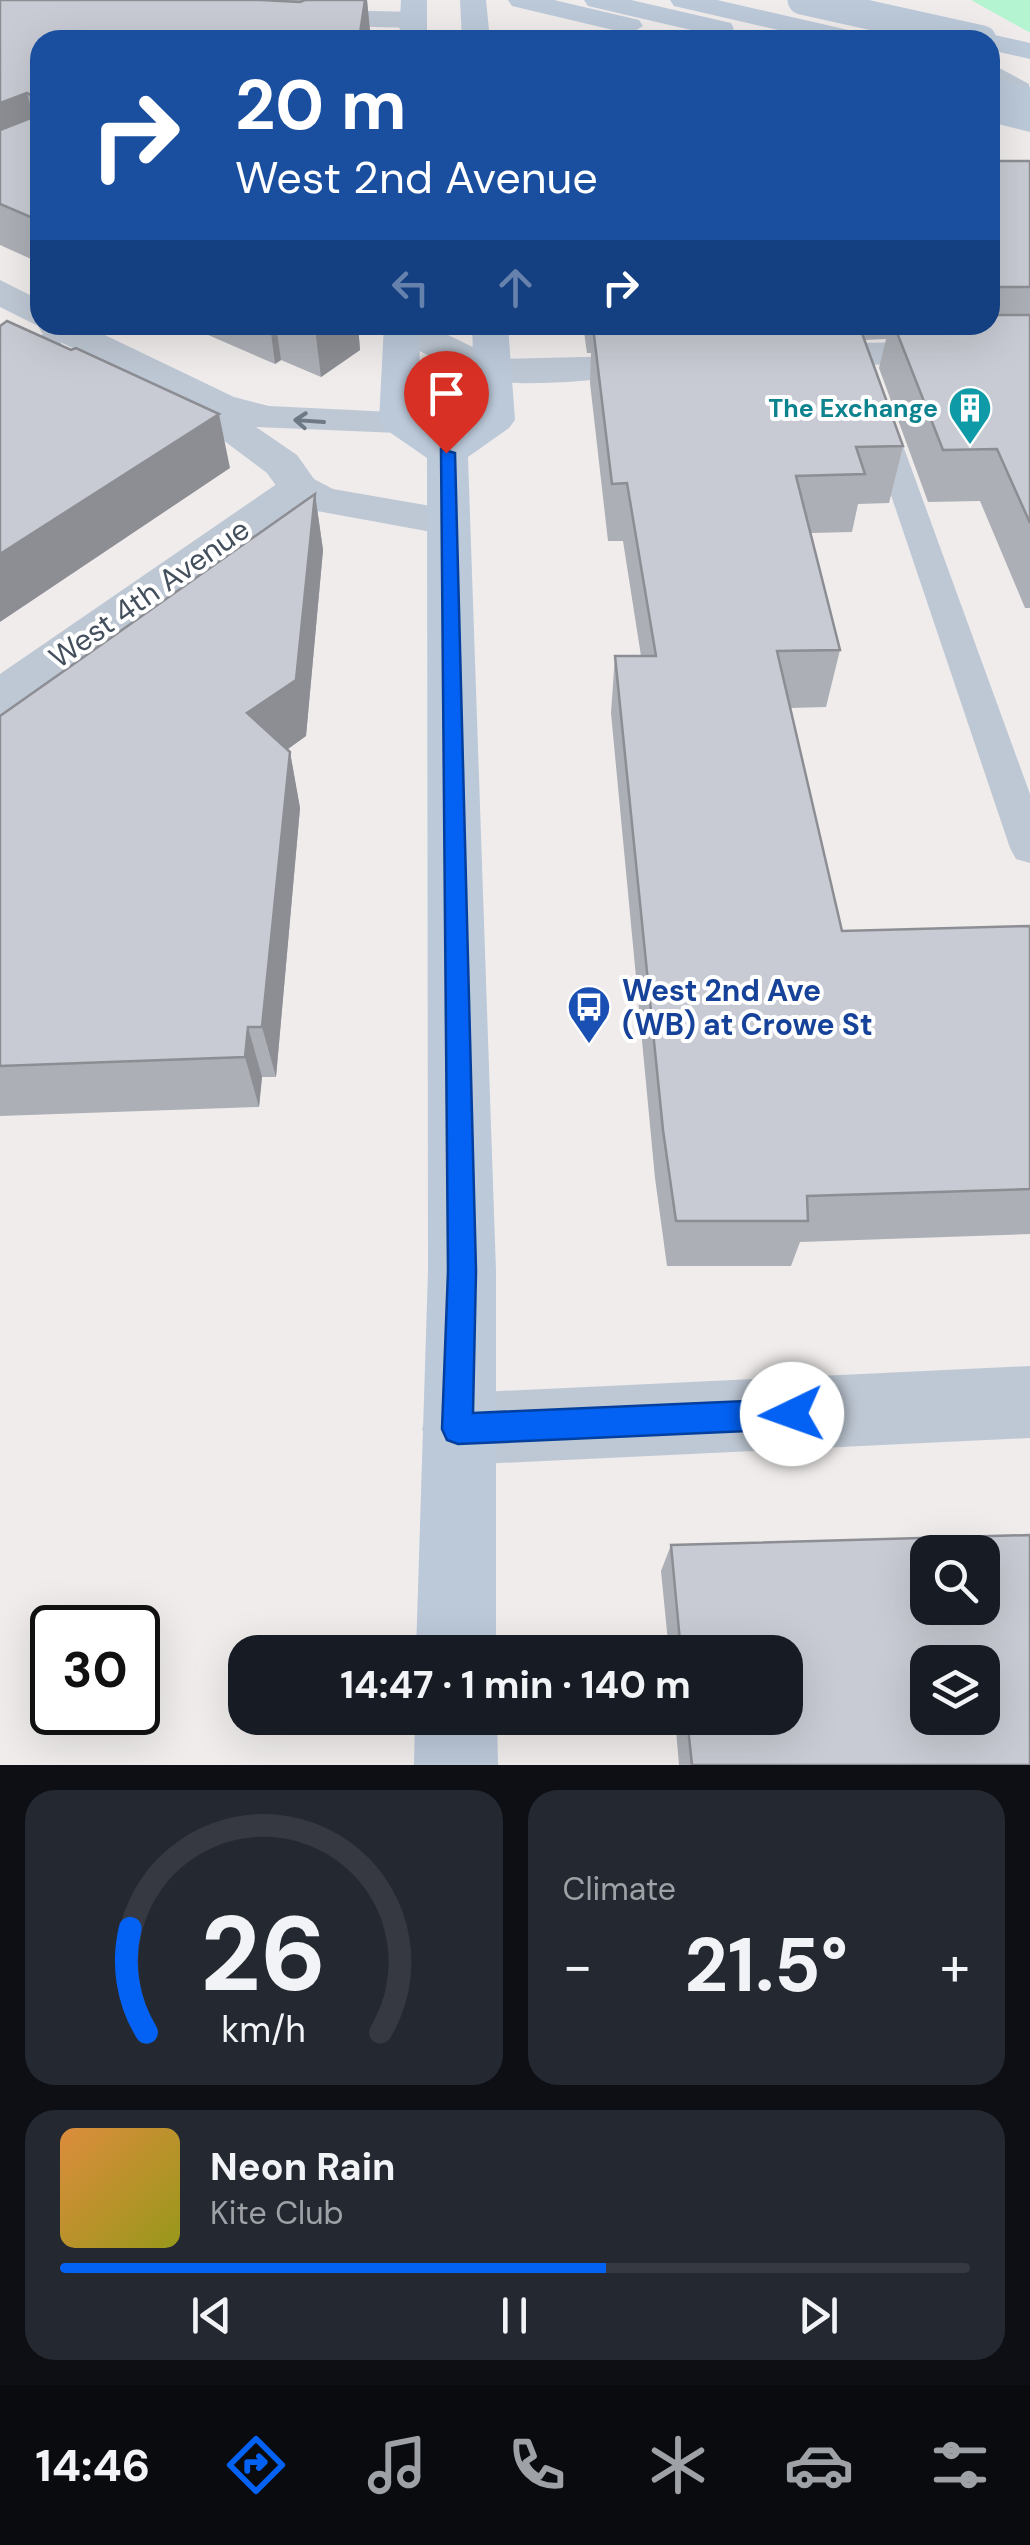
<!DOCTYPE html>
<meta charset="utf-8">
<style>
:root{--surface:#171b24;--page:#242831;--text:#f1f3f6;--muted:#9ea1a6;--line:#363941;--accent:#0361f3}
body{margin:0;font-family:"DM Sans",sans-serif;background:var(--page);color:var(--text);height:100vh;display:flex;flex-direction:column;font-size:38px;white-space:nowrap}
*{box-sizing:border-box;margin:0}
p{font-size:32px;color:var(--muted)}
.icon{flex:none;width:55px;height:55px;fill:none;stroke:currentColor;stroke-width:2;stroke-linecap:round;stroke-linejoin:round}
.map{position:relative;height:1765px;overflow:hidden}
.drawer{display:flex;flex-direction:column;gap:25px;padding:25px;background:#0d0f14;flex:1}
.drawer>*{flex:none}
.guide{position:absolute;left:30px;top:30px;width:970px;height:305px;border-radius:30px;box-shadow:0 10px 40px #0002;background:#1a4fa0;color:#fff;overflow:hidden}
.controls{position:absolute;left:910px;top:1535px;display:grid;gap:20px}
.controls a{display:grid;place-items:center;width:90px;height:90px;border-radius:20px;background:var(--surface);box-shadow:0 10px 40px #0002;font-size:50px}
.speed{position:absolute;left:30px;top:1605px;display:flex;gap:20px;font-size:50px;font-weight:700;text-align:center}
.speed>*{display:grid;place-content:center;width:130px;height:130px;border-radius:50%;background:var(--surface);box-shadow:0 10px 40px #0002;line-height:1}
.speed .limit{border:5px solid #111;border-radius:15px;background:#fff;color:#111}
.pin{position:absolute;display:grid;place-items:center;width:85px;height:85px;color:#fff;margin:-102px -42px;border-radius:50% 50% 50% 0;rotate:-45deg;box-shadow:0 0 10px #0007}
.pin .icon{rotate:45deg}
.me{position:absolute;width:110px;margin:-55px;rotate:267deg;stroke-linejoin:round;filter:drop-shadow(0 0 8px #0008)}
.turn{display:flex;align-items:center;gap:35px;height:210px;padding:0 40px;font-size:45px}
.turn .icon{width:130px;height:130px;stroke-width:2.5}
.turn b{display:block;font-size:70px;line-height:85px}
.lanes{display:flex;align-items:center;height:95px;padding:0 40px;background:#0003;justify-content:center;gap:50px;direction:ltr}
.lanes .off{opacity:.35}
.big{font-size:75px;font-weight:700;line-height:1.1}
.drawer .tile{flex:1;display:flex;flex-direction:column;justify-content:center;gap:15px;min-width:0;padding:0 35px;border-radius:30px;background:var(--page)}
.drawer .dial{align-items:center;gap:0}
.dial svg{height:260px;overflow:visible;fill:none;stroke:var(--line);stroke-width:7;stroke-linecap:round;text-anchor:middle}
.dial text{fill:var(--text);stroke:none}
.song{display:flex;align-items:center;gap:30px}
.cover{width:120px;height:120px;border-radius:15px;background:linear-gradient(135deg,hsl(30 70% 55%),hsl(60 70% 35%))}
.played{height:10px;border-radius:5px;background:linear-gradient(90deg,var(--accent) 60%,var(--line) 60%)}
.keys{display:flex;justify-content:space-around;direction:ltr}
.heat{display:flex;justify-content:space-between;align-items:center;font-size:55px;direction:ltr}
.drawer .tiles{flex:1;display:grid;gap:25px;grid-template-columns:1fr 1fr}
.tile:last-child{grid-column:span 2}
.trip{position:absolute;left:228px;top:1635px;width:575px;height:100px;border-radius:30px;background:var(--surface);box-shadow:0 10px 40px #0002;font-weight:700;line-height:100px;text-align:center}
.menu{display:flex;height:160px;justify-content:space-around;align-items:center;background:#090b0e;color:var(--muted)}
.menu .icon{width:70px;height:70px}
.menu .on{color:var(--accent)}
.menu b{font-size:45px;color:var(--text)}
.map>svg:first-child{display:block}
</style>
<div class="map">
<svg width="1030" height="1765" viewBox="0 0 1030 1765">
<rect width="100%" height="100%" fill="#f0ecec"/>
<path fill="#b4f4d0" d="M971,0h59v32l-3,-1z"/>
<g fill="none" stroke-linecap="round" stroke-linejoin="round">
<path fill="#bec8d4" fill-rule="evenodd" d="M990,63l39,21 1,24 -8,-1 -8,-15 -24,-14z
M57,325h31l-78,54 -10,2v-20z
M879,409l10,3 4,6 137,376v69l-14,-4 -6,-11 -145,-430 4,-6z"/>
<path fill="#bec8d4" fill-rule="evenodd" d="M332,10l82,2 13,8 -13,8 -78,-2 -31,14h-36l4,-6z
M385,325h42l71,34 128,-3 36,-10 13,3 6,8c-17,24 -174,32 -202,22 -31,-11 -61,-30 -90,-44z
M1030,340v22l-237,4 -13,-3 -6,-8 6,-8 13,-3z
M299,475l15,4 6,9 -6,9 -297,213 -17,5v-41l284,-195z
M1030,1366v72l-572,27 -26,-10 -10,-26 10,-26 26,-10z"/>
<path fill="#bec8d4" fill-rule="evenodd" d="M0,280l40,20v25h44l150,72 35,9 144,7 6,8 -6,8 -14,4 -143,-6 41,28 17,24 19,10 115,20 15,4 7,9 -7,9 -15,4 -142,-26 -22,-12 -17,-24 -52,-39 -11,-21 -162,-80 -4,-7 -38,-19z"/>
<path fill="#bcc9d9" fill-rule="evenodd" d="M401,0h26v40h-28z
M460,0h26l4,40h-28z
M508,0h46l85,20 4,6 -13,8 -118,-28z
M584,0h47l100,23 3,6 -13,8 -133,-31z
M670,0h47l149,34 4,6h-49l-147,-34z
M990,34l40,9v16l-40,-9v-10h-12z
M990,104l40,10v18l-40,-10z
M384,325h36l-1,91 28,19 28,-19 -3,-91h36l7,95 -6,8 -41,29 28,814v381h-80l12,-381 -1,-813 -42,-29 -6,-8z
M415,1718h82l1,47h-84z"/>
<path stroke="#bcc9d9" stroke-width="29" d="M802,0l180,40
M990,92l40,10"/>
</g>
<path fill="#acafb5" d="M0,0h367l3,31 -2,9h-328v223l-40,-18z
M990,161h40v447h-5l-45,-107 -52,1 -49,-134 7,-29 -22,1 39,106 -14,57 -31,1 -6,28 -41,1 29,117 -14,57 -36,1 52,223 188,-5v308l-230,8 -9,24h-124l-12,-88 -44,-465 4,-57h26l-18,-115h-15l-18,-158 1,-30h-4l-4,-28h407z
M185,325h173l2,25 -39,27 -40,-17 -6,4z
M315,494l8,56 -17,186 -19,14 3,2 10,56 -24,269h-14l-3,30 -259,9v-400z
M671,1545l359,220h-351l-4,-47h110v-66h-116l-8,-81z"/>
<path fill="#8c8e94" d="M365,0h2l3,31 -2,9h-9z
M27,93l12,45 -39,15v-50z
M270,325h6l5,35 -6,4z
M319,325h39l2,25 -39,27 -6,-49z
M219,414l11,54 -230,154v-68z
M315,494l8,56 -17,186 -47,33 -12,-56z
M290,752l10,56 -24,269 -14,-50z
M248,1027l14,50 -3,30 -14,-50z"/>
<path fill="#c8cbd3" stroke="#8c8e94" stroke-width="2.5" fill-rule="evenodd" d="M0,0h261l39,2 5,-2h60l-6,40h-319v181l-40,-17v-74l31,-12 1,-22 -5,-3 -27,10z
M619,34l23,6h-34z
M990,161h40v126h-40z
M990,315h40v208l-33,-74 -54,1 -49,-125h96z
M7,321l64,29 5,-2 143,66 -219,140v-228z
M635,325h224l44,121 -47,1 9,27 -69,2 44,174 -63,1 65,280 188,-5v263l-223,7 1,25h-132l-13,-91 -48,-474h41l-29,-173 -15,1 -19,-157z
M315,494l-19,186 -49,33 43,39 -28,275h-14l-3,30 -245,9v-350z
M1030,1535v230h-338l-5,-47h98v-66h-104l-10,-107zM928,1552h54v56h-54zM928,1662h54v56h-54z"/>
<defs><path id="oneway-shaft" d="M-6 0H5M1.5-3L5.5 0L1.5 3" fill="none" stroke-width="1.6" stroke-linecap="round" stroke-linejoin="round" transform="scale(2.5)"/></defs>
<use stroke="#6e7986" href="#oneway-shaft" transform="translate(309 421) rotate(-176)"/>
<path fill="#0361f3" stroke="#023f9e" stroke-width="2.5" d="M441,449l14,4 21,818 -3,142 319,-14 10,5 4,10 -4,11 -10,4 -334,15 -11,-4 -5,-11 6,-158z"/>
<defs>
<g id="building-pin" transform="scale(2.25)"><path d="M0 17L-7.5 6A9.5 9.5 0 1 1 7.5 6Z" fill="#0f9aa8" stroke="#fff"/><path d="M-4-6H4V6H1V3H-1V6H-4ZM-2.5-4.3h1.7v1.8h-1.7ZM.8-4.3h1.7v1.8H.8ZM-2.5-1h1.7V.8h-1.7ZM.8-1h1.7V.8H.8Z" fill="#fff"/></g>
<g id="bus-pin" transform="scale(2.25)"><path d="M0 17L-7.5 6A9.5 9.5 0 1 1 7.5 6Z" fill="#1a4fb4" stroke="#fff"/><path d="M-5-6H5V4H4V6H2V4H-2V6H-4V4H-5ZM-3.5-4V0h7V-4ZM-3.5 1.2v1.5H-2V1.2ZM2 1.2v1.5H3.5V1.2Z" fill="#fff"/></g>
</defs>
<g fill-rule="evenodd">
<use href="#building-pin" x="970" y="408"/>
<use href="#bus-pin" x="589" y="1007"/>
</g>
<g text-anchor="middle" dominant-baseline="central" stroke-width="8" stroke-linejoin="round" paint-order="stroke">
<g font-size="25" font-weight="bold" fill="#0d838f" stroke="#fff" text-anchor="end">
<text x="938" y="408">The Exchange</text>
</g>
<g font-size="30" fill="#434f5c" stroke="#fff">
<text transform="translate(149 593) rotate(-35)">West 4th Avenue</text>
</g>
<g font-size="30" font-weight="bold" fill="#164399" stroke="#fff" text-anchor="start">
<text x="622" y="990">West 2nd Ave<tspan x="622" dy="34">(WB) at Crowe St</tspan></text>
</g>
</g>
</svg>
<div class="controls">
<a><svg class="icon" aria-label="search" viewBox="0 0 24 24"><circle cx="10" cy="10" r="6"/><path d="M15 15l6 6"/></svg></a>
<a><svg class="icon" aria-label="layers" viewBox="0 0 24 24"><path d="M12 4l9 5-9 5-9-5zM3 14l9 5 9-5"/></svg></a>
</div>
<div class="speed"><div class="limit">30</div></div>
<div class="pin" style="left:446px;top:453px;background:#d93025"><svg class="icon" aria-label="arrive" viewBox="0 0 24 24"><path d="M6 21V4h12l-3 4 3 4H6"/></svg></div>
<svg class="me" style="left:792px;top:1414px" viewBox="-20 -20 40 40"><circle r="19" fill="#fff"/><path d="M0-13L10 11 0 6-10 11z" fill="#0361f3"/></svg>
<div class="trip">14:47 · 1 min · 140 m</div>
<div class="guide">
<div class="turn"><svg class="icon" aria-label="right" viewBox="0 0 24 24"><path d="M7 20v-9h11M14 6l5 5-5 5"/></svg><div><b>20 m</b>West 2nd Avenue</div></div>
<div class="lanes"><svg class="icon off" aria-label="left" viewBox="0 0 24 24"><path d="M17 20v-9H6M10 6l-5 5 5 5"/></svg><svg class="icon off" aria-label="ahead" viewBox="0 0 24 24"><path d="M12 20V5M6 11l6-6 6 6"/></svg><svg class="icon" aria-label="right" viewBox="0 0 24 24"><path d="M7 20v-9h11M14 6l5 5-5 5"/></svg></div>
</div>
</div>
<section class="drawer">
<div class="tiles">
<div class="tile dial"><svg viewBox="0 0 100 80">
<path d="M14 69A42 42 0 1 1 86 69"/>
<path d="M14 69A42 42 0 0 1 9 37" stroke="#0361f3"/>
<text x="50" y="56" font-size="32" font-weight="700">26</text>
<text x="50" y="72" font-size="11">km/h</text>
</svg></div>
<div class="tile"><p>Climate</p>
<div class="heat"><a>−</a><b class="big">21.5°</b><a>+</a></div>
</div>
<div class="tile">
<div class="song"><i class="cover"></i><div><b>Neon Rain</b><p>Kite Club</p></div></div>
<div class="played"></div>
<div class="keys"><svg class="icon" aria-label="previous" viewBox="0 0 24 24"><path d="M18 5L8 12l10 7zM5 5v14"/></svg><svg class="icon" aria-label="pause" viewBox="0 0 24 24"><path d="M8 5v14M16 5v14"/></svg><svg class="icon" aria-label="next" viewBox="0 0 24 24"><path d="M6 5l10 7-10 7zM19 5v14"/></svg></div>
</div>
</div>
</section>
<nav class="menu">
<b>14:46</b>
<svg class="icon on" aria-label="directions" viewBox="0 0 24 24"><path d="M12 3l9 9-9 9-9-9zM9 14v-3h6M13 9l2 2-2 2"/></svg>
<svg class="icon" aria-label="music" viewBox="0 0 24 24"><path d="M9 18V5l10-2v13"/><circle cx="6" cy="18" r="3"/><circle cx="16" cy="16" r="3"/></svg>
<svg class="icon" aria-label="phone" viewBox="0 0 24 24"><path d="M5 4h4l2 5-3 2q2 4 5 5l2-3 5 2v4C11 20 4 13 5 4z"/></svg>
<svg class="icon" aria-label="climate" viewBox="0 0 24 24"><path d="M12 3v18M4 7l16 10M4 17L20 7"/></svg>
<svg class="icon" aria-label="car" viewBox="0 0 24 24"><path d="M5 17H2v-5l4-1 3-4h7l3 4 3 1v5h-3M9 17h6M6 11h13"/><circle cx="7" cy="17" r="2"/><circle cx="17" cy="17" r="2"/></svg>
<svg class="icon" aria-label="filters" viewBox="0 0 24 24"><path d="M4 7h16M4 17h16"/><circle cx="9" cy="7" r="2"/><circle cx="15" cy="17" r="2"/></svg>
</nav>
